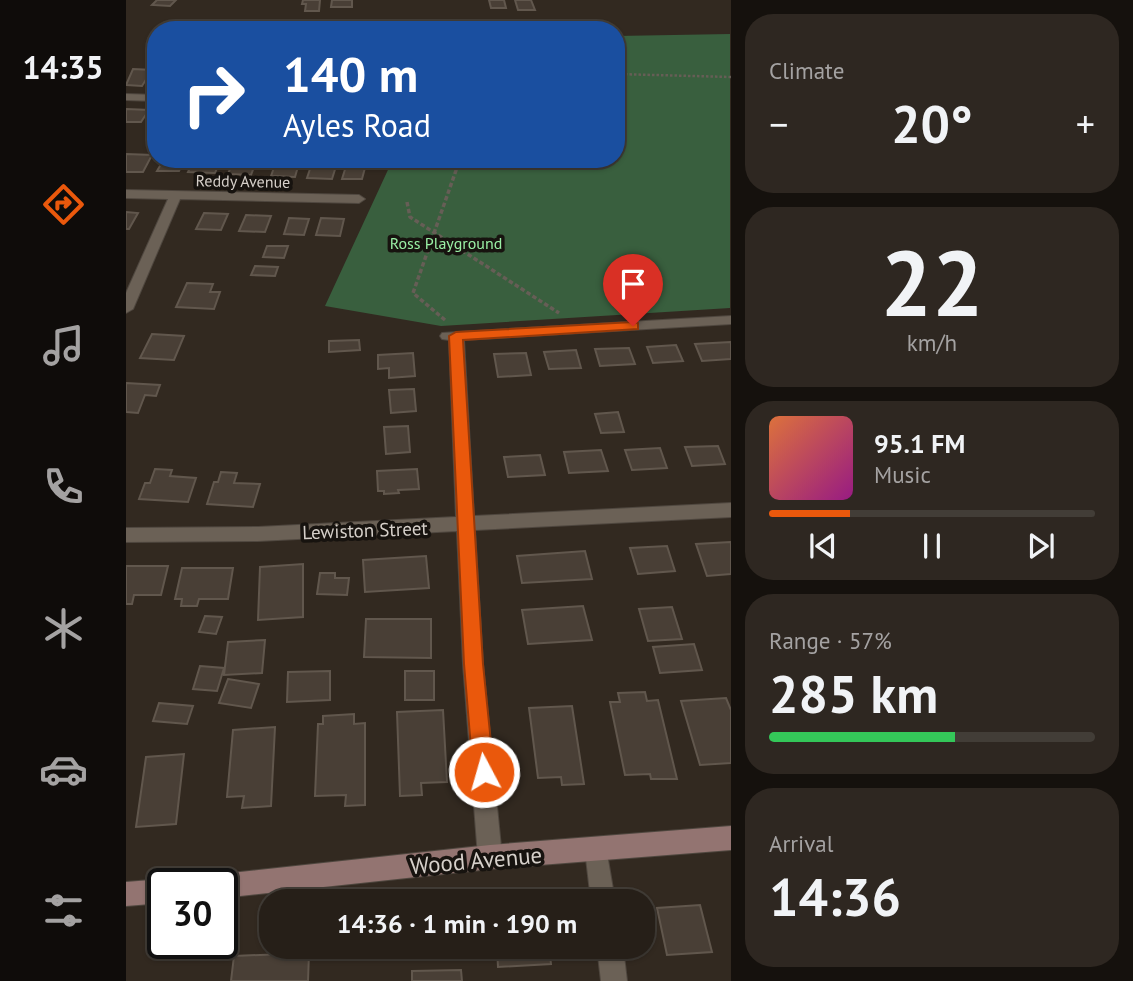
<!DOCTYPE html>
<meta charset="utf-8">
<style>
:root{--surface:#261f18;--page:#2e2721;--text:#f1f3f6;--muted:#a4a2a2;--line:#423d37;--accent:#ea580c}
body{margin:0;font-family:"PT Sans",sans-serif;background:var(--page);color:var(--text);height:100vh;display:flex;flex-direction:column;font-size:26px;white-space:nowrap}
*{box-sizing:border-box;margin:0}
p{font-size:23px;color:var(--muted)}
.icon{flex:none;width:38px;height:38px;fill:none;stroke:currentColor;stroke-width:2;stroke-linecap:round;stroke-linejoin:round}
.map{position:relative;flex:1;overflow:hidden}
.drawer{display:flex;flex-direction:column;gap:14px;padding:14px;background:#15110d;width:402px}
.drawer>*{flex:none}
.guide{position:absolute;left:21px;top:21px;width:478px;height:147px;border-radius:28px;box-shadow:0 2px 5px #0004,0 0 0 2px var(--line);background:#1a4fa0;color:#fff;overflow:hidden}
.speed{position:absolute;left:21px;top:868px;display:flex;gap:14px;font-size:35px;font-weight:700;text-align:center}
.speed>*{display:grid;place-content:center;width:91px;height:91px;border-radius:50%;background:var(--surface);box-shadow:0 2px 5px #0004,0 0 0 2px var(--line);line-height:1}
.speed .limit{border:4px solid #111;border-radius:10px;background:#fff;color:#111}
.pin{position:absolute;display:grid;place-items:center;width:60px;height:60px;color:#fff;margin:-72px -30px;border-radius:50% 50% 50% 0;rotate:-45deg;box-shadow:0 0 7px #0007}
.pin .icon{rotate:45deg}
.me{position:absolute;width:77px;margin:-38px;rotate:354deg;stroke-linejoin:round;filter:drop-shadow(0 0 5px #0008)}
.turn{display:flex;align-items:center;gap:24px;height:147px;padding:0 21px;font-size:32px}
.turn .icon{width:91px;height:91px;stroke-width:2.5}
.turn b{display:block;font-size:49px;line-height:60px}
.big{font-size:52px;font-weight:700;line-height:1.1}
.drawer .tile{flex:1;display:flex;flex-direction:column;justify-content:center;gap:10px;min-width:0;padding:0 24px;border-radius:28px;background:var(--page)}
.drawer .dial{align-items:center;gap:0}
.dial b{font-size:91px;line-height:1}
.song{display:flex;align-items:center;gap:21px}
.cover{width:84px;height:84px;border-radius:10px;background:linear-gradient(135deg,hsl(20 70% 55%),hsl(310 70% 35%))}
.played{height:7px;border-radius:4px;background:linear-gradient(90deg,var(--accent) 25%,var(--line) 25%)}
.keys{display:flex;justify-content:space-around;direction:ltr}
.heat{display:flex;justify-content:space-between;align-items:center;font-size:38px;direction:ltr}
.charge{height:10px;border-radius:5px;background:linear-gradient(90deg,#34c759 57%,var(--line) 0)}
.trip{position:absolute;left:133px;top:889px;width:396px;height:70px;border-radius:28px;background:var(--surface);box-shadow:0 2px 5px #0004,0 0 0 2px var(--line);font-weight:700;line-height:70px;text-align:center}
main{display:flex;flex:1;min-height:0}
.tabs{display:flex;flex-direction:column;width:126px;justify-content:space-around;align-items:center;background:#0f0c0a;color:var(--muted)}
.tabs .icon{width:49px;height:49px}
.tabs .current{color:var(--accent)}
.tabs b{font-size:32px;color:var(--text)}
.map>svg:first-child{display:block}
</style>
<main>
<nav class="tabs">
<b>14:35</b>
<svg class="icon current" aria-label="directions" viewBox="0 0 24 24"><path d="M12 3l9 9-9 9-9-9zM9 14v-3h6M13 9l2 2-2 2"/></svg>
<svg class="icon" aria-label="music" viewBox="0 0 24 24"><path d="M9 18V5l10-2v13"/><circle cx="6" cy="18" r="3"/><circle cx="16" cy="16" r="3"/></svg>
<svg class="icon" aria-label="phone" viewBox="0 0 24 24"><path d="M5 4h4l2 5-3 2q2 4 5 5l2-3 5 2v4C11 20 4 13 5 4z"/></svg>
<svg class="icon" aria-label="climate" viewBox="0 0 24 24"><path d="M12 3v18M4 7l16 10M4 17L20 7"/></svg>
<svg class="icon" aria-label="car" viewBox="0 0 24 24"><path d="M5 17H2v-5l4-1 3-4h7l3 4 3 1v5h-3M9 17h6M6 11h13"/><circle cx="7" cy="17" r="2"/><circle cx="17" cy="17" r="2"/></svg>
<svg class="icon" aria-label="filters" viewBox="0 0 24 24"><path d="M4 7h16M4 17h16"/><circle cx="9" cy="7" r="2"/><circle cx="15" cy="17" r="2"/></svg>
</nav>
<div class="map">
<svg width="605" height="981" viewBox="0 0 605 981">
<rect width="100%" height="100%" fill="#322920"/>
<path fill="#395f3e" d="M604,34v274l-289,18 -116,-20 68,-147h223v-123z"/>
<path fill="#493f36" stroke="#61574d" stroke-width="2" d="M31,0h19l-6,6 -18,-1z
M177,0h17l-1,11h-14l1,-7h-4z
M206,0h20v7h-21z
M363,0h15l2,8h-15z
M389,0h16l4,10h-17z
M7,69l19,1 -10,16 -16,-1z
M0,109l23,1 -8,12h-15z
M0,154l26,1 -9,17h-17z
M38,159h21l-6,12h-22z
M68,159h27l-6,14 -27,-1z
M108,159h23l-6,16 -23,-1z
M150,162l23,1 -4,14 -24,-1z
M186,163h25l-5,16 -25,-1z
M221,163l19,1 -4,15h-20z
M0,212l12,1 -9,16h-3z
M78,213l24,1 -7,16 -25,-1z
M120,215l25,1 -6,16 -26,-1z
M163,218l20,1 -5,16 -20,-1z
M195,218l23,1 -4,17 -24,-1z
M141,246h21l-4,12 -21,-1z
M129,266l23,1 -3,9 -24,-1z
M61,283l26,1 -3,8h10l-6,17 -38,-2z
M26,334l32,2 -10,24 -34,-2z
M233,340l1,10 -31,2v-11z
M605,342v17l-29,2 -7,-17z
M550,345l7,16 -30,2 -6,-16z
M503,348l6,16 -35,2 -5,-17z
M450,350l5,18 -32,1 -5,-17z
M287,353l2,23 -26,2v-10l-11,1v-14z
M400,353l5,22 -33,2 -4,-23z
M0,383l34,2 -4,11 -11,-1 -7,18 -12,-1z
M288,389l2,22 -25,2 -2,-23z
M492,412l6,20 -23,1 -6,-19z
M282,426l2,26 -24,2 -2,-27z
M592,446l7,18 -33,2 -7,-19z
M534,448l7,20 -35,2 -7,-20z
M475,450l7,21 -39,2 -5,-21z
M414,455l5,20 -37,2 -4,-20z
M29,469l17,1 -2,6 26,2 -8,24 -49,-3 6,-16h5z
M291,469l2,20 -21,1 1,3 -15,1v-3h-6l-1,-20z
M95,472l16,1 -3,10 26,1 -7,23 -46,-3 7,-22h4z
M605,542v32l-24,2 -11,-32z
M541,546l8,25 -37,3 -8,-26z
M459,551l7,28 -70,4 -5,-27z
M300,556l3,32 -64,4 -2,-32z
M177,564v53l-45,3 2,-53z
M0,566h42l-7,29h-27l-2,9h-6z
M56,568h51l-5,31h-29l-2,7h-16l1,-7h-7z
M194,573h15v5h14l-2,17 -30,-1z
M457,606l9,34 -64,4 -6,-34z
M546,607l10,32 -34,2 -9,-32z
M79,616l17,1 -6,17 -17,-2z
M240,619h65v39l-67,-1z
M139,640l-3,33 -38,2 4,-33z
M568,644l8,26 -42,3 -7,-26z
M74,666l24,2 -7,23 -24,-2z
M204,671v29l-43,2 1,-30z
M279,671h29v29h-29z
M102,679l31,5 -8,24 -32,-5z
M519,692l2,9 11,-1 19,79h-26l-1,-5 -25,1 -15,-73h10l-2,-9z
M600,698l5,12v53l-31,2 -19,-64z
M33,703l34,3 -6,18 -34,-3z
M446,706l12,78 -22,1 -1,-8 -23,1 -9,-70z
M317,710l4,72 -26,1 1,12 -22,1 -3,-84z
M228,714v10l11,-1v82l-20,1 1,-11 -31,1 3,-72h5v-8z
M149,727l-4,79 -29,2 2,-12 -17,1 6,-67z
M58,754l-8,70 -40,3 10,-70z
M574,905l12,47 -45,3 -10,-47z
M371,947h52l2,17 -53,3z
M183,953l-1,28h-77l3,-25z
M335,970l1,11h-50v-10z"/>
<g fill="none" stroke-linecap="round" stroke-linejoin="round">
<g stroke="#4f473f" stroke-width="2">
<path id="street" d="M0,94l30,1v6l-30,-1z
M0,190l233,5 6,4 -6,4 -179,-4 -47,110 -7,4v-20l42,-94 -42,-1z
M605,316v8l-267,16 10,176 257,-13v14l-256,13 8,134 19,193 -4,8 -8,4 -8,-4 -4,-8 -15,-193 -6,-133 -199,10 -132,1v-14l132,-1 198,-10 -7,-177 -7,-1 -2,-3 2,-3z
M471,838l8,4 10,59h-24l-6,-51 4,-8z
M471,947h26l4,34h-26z"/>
</g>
<g stroke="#4f473f" stroke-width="2">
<path id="secondary" d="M605,826v24l-241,19 -268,29v-14h-11l2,-7 9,-3 268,-29z
M37,879l9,5h-9v19l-37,3v-24z"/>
</g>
<path stroke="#665e56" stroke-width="2.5" stroke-dasharray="2.5 2" stroke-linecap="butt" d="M490,74l115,3"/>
<path stroke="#665e56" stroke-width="3.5" stroke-dasharray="4.5 2.5" stroke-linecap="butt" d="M281,202l3,15 149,96
M319,320l-32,-27 47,-134"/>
<use href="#street" fill="#6b6156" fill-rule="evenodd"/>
<use href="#secondary" fill="#937471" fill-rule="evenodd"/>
</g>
<path fill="#ea580c" stroke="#983908" stroke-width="2" d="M507,322l5,1v6l-175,11 20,324 11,108 -3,7 -7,3 -8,-3 -3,-7 -9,-108 -15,-328 7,-4z"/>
<g text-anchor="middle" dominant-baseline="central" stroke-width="7" stroke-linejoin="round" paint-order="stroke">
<g font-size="16" fill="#d6d0ca" stroke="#17130f">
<text transform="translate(117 181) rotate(1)">Reddy Avenue</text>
</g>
<g font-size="16" fill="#9af0a5" stroke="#17130f">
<text x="320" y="243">Ross Playground</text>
</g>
<g font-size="19" fill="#d6d0ca" stroke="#17130f">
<text transform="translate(239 530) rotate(-2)">Lewiston Street</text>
</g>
<g font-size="23" fill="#d6d0ca" stroke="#17130f">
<text transform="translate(350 860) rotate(-5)">Wood Avenue</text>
</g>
</g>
</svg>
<div class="speed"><div class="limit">30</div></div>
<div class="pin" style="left:507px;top:326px;background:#d93025"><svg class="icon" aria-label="arrive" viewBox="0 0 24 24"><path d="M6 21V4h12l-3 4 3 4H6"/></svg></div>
<svg class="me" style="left:358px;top:772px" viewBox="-20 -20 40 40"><circle r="17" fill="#ea580c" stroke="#fff" stroke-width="3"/><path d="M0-11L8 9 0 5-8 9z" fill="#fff"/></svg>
<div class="trip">14:36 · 1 min · 190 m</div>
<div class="guide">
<div class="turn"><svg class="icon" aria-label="right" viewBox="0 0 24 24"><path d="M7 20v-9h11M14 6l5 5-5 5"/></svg><div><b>140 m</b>Ayles Road</div></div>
</div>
</div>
<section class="drawer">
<div class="tile"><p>Climate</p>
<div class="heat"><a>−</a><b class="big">20°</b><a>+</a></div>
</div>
<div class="tile dial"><b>22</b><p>km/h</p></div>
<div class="tile">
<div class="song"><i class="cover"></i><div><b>95.1 FM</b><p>Music</p></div></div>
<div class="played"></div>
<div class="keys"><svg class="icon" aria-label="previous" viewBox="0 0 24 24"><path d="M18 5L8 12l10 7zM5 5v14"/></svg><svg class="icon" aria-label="pause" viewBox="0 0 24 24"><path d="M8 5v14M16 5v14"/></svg><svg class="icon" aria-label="next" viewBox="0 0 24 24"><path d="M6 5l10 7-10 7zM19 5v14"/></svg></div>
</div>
<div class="tile"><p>Range · 57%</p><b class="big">285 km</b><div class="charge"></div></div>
<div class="tile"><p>Arrival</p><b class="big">14:36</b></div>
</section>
</main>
